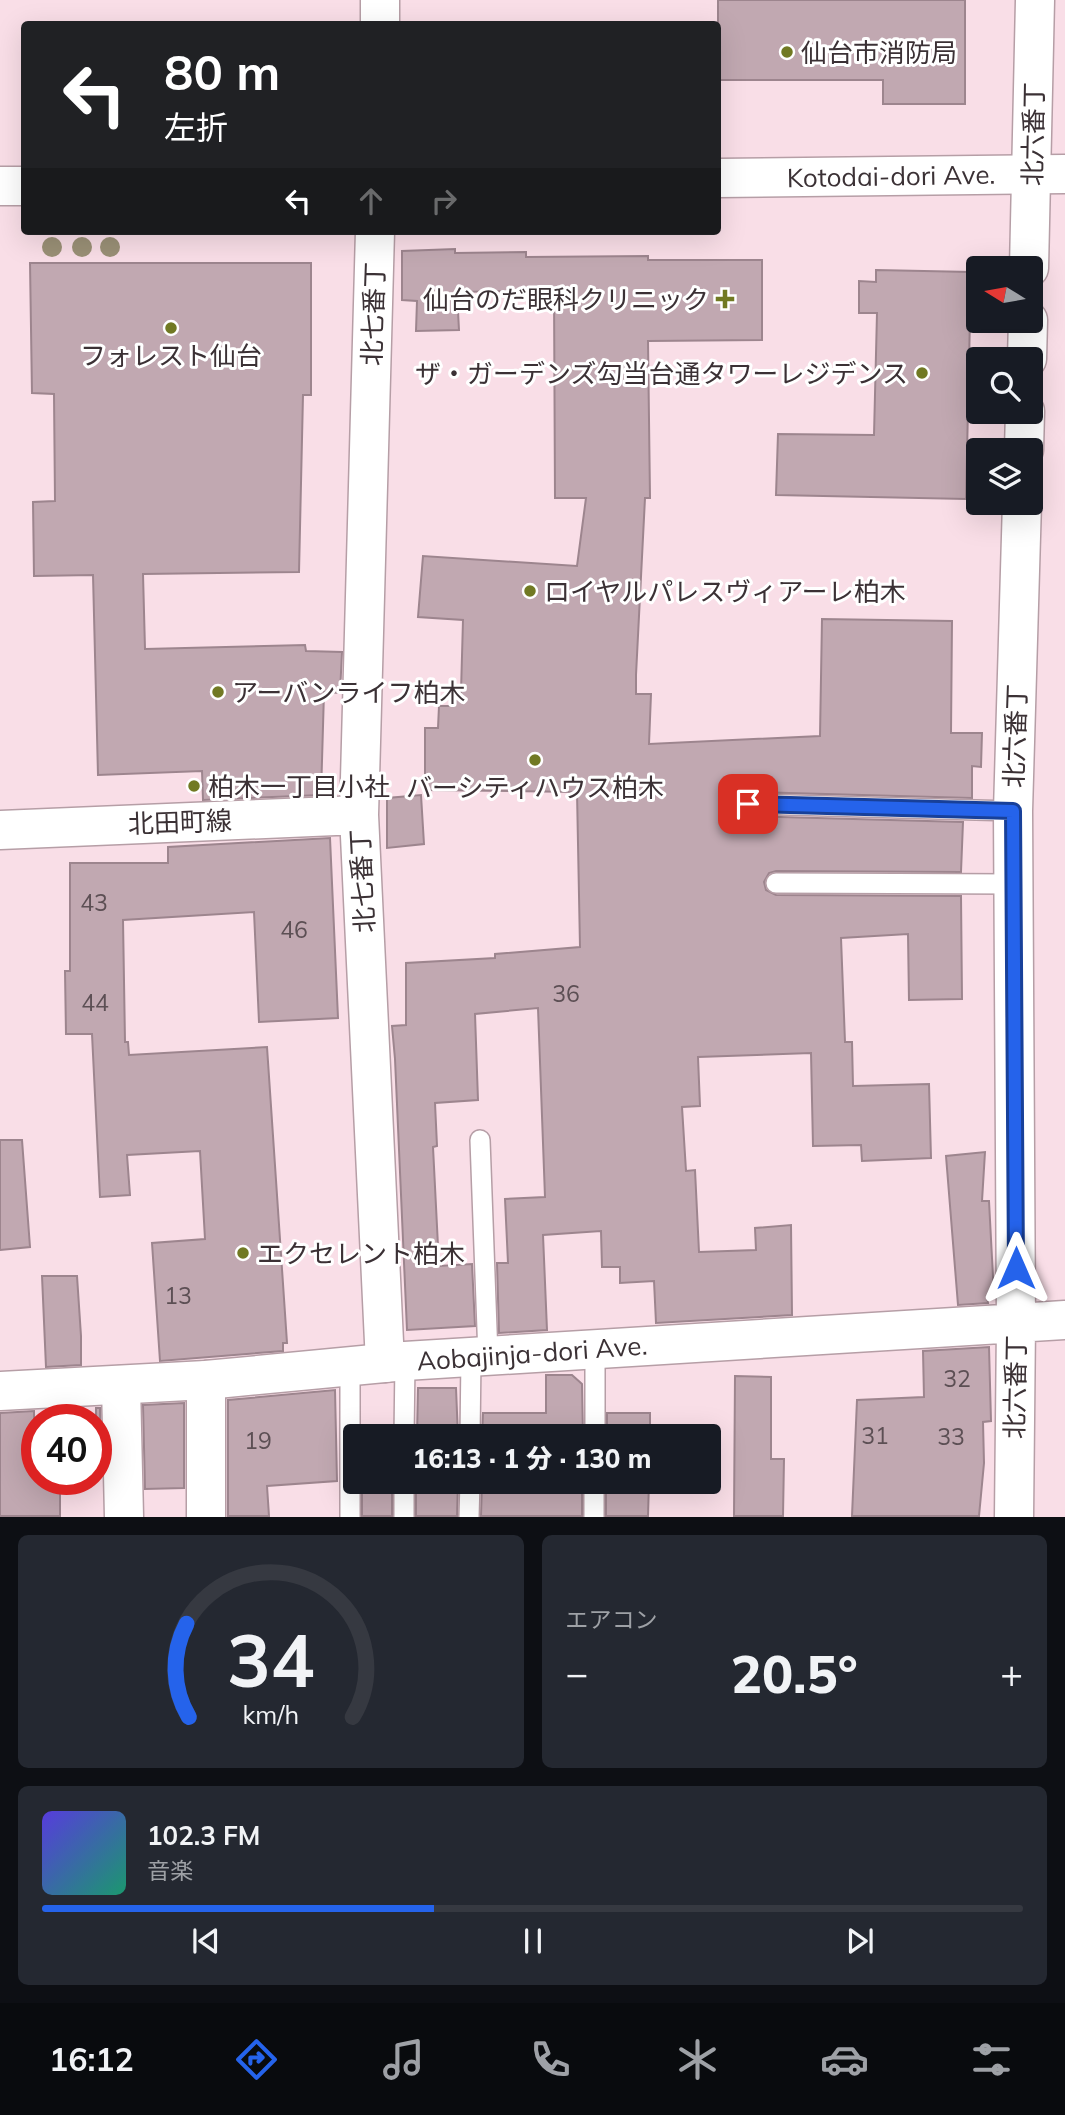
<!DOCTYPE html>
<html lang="ja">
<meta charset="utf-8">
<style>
:root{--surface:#171b24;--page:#242831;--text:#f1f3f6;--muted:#9ea1a6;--line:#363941;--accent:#2563eb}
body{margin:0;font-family:Mulish,"Noto Sans JP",sans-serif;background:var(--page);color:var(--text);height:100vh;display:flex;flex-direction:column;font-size:26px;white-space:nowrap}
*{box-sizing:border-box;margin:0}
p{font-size:23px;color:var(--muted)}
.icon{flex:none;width:38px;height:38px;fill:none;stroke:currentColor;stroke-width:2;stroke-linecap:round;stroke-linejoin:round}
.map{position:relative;height:1517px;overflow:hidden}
.side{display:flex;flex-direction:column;gap:18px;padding:18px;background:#0d0f14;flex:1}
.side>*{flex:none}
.top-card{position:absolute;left:21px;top:21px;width:700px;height:214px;border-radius:7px;box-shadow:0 7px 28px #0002;background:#202124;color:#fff;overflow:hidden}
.needle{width:46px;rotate:281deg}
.tools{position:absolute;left:966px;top:256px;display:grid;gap:14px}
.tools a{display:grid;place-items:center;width:77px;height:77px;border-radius:7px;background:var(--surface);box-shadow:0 7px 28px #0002;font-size:35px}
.speed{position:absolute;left:21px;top:1404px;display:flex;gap:14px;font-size:35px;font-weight:700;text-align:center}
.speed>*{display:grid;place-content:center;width:91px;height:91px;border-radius:50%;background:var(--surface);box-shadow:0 7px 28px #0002;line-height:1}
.speed .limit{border:10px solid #d22;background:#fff;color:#111}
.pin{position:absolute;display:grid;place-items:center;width:60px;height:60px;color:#fff;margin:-30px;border-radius:14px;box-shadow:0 4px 10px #0006}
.me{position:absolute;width:77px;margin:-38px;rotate:0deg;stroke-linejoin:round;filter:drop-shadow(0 0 5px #0008)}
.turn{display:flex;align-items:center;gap:24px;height:147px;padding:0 28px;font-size:32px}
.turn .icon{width:91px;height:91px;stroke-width:2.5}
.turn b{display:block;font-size:49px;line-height:60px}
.lanes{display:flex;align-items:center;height:66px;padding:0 28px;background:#0003;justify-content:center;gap:35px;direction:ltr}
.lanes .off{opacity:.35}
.big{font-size:52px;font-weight:800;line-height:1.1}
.side .tile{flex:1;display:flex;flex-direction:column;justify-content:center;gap:10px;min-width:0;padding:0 24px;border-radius:10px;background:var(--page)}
.side .dial{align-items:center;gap:0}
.dial svg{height:182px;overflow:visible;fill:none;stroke:var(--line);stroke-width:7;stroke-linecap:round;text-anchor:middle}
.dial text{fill:var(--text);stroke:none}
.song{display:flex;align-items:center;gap:21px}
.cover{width:84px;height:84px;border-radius:10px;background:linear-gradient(135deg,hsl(250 70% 55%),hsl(160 70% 35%))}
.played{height:7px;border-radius:4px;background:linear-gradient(90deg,var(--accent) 40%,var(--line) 40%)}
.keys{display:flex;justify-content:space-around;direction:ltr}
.heat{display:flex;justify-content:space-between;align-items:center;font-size:38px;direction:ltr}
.side .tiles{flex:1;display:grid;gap:18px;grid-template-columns:1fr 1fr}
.tile:last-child{grid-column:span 2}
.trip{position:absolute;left:343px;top:1424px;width:378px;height:70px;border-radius:7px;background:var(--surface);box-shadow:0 7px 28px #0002;font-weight:800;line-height:70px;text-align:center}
.tabs{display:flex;height:112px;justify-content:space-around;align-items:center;background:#090b0e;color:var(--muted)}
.tabs .icon{width:49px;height:49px}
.tabs .active{color:var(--accent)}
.tabs b{font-size:32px;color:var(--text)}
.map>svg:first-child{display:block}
</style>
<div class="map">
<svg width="1065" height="1517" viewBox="0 0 1065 1517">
<rect width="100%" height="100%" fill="#f9dee7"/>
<path fill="#c1a8b1" stroke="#9d858e" stroke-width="2" d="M718,0h247v104h-82v-24h-165z
M455,249v4l71,-1v5l122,-1v4h114v80l-114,1 2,157h-5l-9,177v19h15l-2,50 171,-8 2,-117 130,2 -1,112h31l-1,34 -9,-1v32l-224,-6 -6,2 -6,9 2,7 10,6 215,6 -2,50 -185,-1 -7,2 -5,9 2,8 10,5 185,1 1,103 -53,1 -1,-66 -67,4 4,104h7l1,44 76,-2 2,74 -69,3 -1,-16 -48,1 -2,-93 -113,4 2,49 -18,1 4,64 9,-1 4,82 57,-2 -1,-22 36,-3 1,90 -136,8 -2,-42 -34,2v-16h-18l-1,-36 -58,4 4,95 -48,3 -2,-70h11l-3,-64 40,-2 -7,-189 -63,6 3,86 -43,3 2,43 -4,1 6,119 33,-2 3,62 -68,4 -12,-271 -3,-33 14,-1v-62l89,-5v-4l85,-7 -3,-155 -152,-2v-62h13l1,-22h12l1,-14h9l2,-72 -45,-3 5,-61 154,10 9,-68h-31l-1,-208 -97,2 2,38 -43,1 1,-30 -15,-1v-49z
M30,263h281v132h-8l-4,177 -156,2 2,75 160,-4 1,6 36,1 -2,41 -16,-1 -3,103 -118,5 -1,-29 -104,4 -5,-200 -59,1 -1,-74 22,-1 -1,-107 -22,-1z
M876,270l95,2 -5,227 -190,-4 2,-61 96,1 3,-122h-18v-32l17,1z
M421,795l3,49 -37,4v-50z
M330,838l8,180 -79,4 -5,-110 -131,8 2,122h3l1,13 138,-8 20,296h-4v8l-123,10 -8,-118 53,-4 -5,-88 -73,4 3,40 -30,2 -8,-163h-26l-1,-63h5v-108h98v-16z
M0,1140h22l8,107 -30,3z
M985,1152l-3,49h7l5,95h-7l1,7 -30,2 -12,-149z
M42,1276h35l4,60v29l-35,2z
M989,1347l2,74 -8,1 1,41 -5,53h-127l5,-116 67,-3 -1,-46z
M546,1375h26l10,9 1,53h-101l1,-24h63z
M735,1376l36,1v82h13l-1,57h-49z
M418,1388h38l2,49h-41z
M335,1390l2,91 -70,5 2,30h-41v-116z
M184,1403v85l-39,1 -2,-84z
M96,1408h4l1,62h-5z
M80,1409v10h-34v-9z
M34,1411l1,68h25v37h-60v-103z
M607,1413h43v24h-43z
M362,1482h30v34h-30z
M416,1482h42l-1,34h-41z
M482,1482h100v34h-101z
M606,1482h43l-1,34h-42z"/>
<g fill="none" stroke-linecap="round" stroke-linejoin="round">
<g stroke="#b69ea6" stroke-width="22">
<path id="service" d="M748,804l265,7
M776,883l237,1
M480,1140l8,216
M350,1366v151
M404,1437l1,-76
M470,1437l1,-80
M595,1437v-87
M404,1517v-35
M469,1517l1,-35
M594,1517v-35"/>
</g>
<g stroke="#b69ea6" stroke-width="41">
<path id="minor" d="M380,24v-24
M375,231l-16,584 26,548
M0,830l359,-15
M206,1380v137
M121,1385l3,132"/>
</g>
<g stroke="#b69ea6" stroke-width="41">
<path id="tertiary" d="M1029,268l6,-268
M1027,359l1,-39
M1024,450l1,-39
M0,1391l206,-11 199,-19 660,-41
M1014,1517l2,-194 -3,-512 9,-309"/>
</g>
<g stroke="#b69ea6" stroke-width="41">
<path id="primary" d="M718,178l347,-4
M0,186h24"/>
</g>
<use href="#service" stroke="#fff" stroke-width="19"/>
<use href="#minor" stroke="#fff" stroke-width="38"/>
<use href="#tertiary" stroke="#fff" stroke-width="38"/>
<use href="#primary" stroke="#fff" stroke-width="38"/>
</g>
<g fill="#9a9076">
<circle cx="52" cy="247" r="10"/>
<circle cx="82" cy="247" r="10"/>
<circle cx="110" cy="247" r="10"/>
</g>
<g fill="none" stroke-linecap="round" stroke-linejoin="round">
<g stroke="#184099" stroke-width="18">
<path id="route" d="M748,804l265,7 3,457"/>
</g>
<use href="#route" stroke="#2563eb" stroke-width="12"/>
</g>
<g fill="#717923" stroke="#fff" stroke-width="2.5">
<circle cx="787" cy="52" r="7"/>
<path d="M721.5 288.5h7v7h7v7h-7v7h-7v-7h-7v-7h7z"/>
<circle cx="171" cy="328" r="7"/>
<circle cx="922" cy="373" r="7"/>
<circle cx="530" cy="591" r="7"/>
<circle cx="218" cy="692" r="7"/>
<circle cx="535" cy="760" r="7"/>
<circle cx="194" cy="786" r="7"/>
<circle cx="243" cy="1253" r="7"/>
</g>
<g text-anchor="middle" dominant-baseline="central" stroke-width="6" stroke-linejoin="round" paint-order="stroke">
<g font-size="23" fill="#5c4f54">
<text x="94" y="902">43</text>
<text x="294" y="929">46</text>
<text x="566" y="993">36</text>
<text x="95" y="1002">44</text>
<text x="178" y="1295">13</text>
<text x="957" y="1378">32</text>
<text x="875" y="1435">31</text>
<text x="951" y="1436">33</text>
<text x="258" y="1440">19</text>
</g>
<g font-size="26" fill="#3b3135" stroke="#fff" text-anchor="start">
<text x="801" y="52">仙台市消防局</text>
<text x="709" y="299" text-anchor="end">仙台のだ眼科クリニック</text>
<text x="171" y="355" text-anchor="middle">フォレスト仙台</text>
<text x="908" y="373" text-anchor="end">ザ・ガーデンズ勾当台通タワーレジデンス</text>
<text x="544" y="591">ロイヤルパレスヴィアーレ柏木</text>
<text x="232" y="692">アーバンライフ柏木</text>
<text x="208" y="786">柏木一丁目小社</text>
<text x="535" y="787" text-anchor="middle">バーシティハウス柏木</text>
<text x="257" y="1253">エクセレント柏木</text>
</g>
<g font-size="26" fill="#3b3135" stroke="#fff">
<text transform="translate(1033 134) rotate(-89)">北六番丁</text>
<text transform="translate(891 176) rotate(-1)">Kotodai-dori Ave.</text>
<text transform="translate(373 314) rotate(-88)">北七番丁</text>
<text transform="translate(1015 736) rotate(-88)">北六番丁</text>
<text transform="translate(180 822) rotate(-2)">北田町線</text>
<text transform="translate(362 881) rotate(-93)">北七番丁</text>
<text transform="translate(532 1353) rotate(-4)">Aobajinja-dori Ave.</text>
<text transform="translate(1015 1387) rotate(-89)">北六番丁</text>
</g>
</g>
</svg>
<div class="tools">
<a><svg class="needle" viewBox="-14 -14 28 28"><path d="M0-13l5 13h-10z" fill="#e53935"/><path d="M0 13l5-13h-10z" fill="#9ea1a6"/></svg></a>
<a><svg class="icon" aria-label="search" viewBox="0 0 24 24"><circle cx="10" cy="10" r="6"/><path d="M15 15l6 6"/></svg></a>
<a><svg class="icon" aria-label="layers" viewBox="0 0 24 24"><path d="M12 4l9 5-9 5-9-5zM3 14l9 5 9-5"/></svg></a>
</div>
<div class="speed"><div class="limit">40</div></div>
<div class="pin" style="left:748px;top:804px;background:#d93025"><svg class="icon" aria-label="arrive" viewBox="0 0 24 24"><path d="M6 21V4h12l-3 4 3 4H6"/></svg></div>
<svg class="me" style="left:1016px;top:1268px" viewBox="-20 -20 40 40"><path d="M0-17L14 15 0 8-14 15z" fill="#2563eb" stroke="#fff" stroke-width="4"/></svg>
<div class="trip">16:13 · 1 分 · 130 m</div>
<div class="top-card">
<div class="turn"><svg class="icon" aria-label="left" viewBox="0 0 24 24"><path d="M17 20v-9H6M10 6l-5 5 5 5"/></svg><div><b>80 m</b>左折</div></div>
<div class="lanes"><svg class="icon" aria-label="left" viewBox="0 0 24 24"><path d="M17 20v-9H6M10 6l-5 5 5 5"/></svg><svg class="icon off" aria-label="ahead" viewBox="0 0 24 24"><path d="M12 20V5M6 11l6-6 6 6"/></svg><svg class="icon off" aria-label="right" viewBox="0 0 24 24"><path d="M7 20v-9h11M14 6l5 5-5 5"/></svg></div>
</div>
</div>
<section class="side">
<div class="tiles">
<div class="tile dial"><svg viewBox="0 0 100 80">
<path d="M14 69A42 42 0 1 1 86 69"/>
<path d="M14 69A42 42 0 0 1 13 28" stroke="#2563eb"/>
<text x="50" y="56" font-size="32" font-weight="700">34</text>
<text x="50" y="72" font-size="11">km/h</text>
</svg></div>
<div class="tile"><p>エアコン</p>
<div class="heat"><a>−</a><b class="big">20.5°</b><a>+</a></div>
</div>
<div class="tile">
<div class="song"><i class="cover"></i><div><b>102.3 FM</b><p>音楽</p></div></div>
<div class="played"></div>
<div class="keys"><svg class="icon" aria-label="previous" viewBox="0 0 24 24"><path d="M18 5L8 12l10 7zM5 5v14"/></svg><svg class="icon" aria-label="pause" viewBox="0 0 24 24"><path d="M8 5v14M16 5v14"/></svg><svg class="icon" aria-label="next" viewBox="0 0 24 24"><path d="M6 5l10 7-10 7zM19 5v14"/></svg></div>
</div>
</div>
</section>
<nav class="tabs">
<b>16:12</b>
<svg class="icon active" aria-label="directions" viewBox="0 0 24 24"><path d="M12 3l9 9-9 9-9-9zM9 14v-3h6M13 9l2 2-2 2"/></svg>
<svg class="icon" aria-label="music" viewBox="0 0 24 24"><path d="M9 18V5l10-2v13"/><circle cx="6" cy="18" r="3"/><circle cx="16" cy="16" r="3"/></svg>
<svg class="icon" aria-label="phone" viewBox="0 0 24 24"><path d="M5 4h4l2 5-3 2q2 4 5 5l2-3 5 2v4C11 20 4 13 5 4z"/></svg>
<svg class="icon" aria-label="climate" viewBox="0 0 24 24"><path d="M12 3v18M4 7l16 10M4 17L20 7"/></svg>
<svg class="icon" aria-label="car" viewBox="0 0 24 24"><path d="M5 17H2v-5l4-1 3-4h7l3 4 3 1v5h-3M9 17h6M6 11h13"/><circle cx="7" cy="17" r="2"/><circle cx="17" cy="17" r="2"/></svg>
<svg class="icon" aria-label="filters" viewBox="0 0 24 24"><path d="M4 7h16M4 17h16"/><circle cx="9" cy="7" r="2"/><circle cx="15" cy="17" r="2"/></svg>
</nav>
